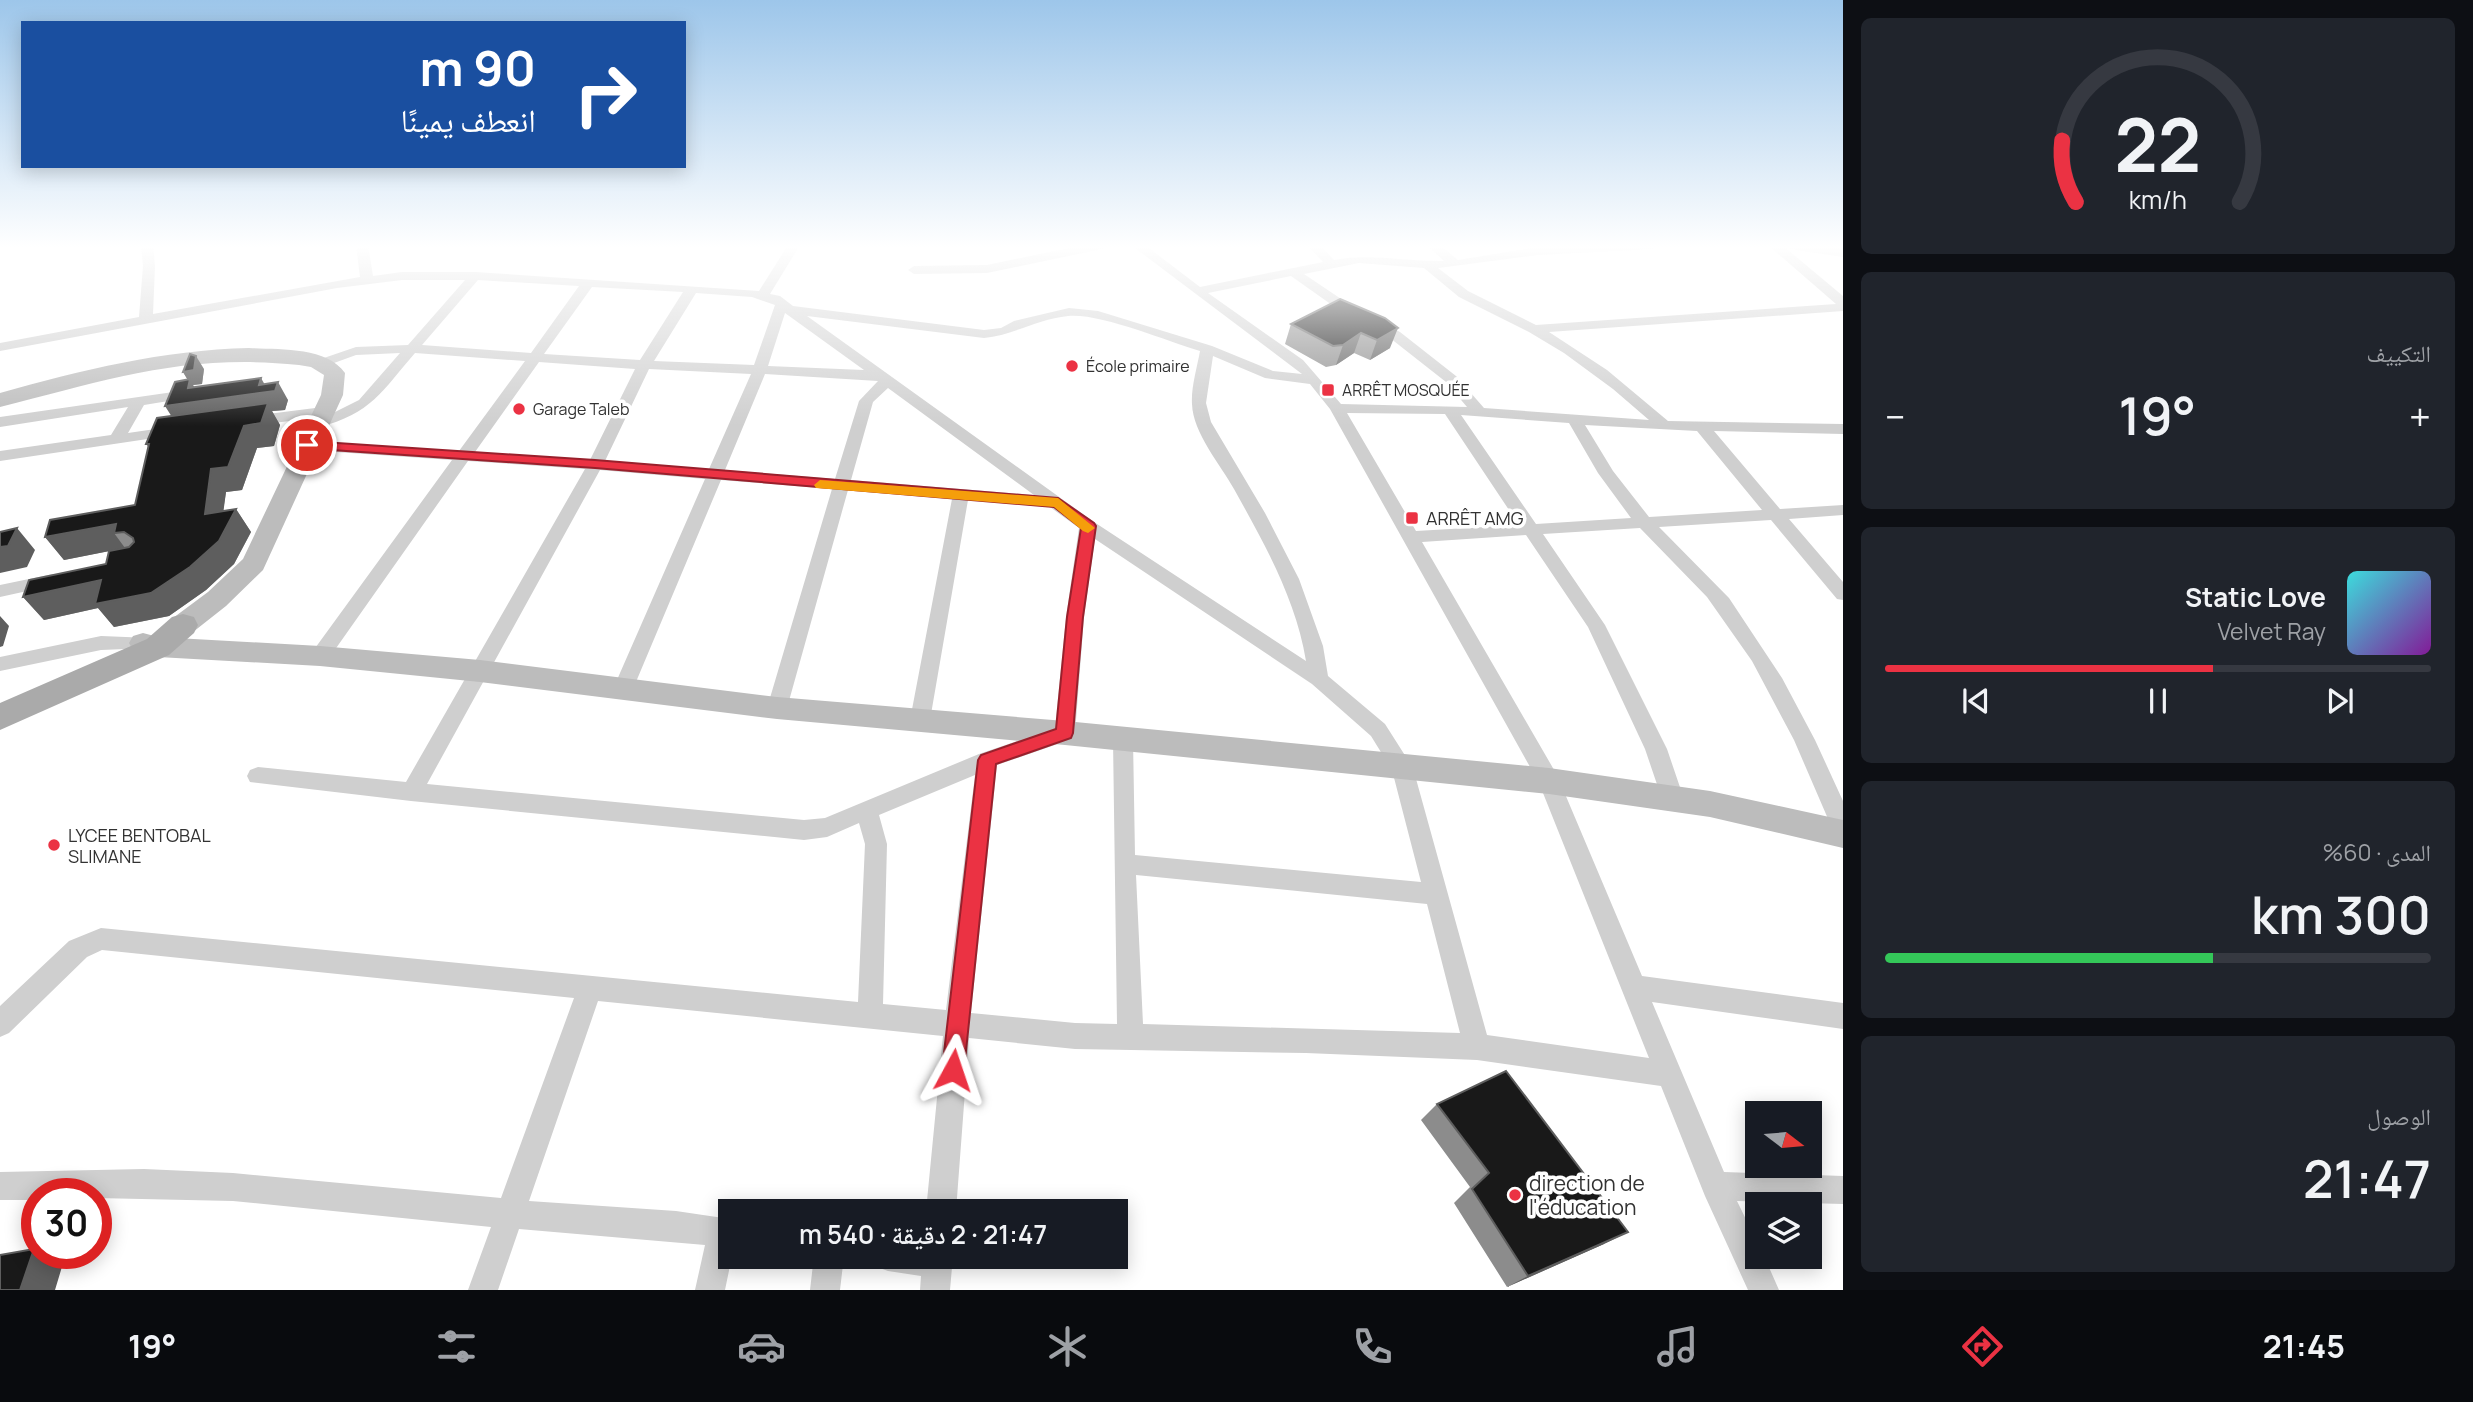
<!DOCTYPE html>
<html lang="ar">
<meta charset="utf-8">
<style>
:root{--surface:#171b24;--page:#20242c;--text:#f1f3f6;--muted:#9ea1a6;--line:#363941;--accent:#eb3243}
body{margin:0;font-family:Manrope,"Noto Naskh Arabic",sans-serif;background:var(--page);color:var(--text);direction:rtl;height:100vh;display:flex;flex-direction:column;font-size:26px;white-space:nowrap}
*{box-sizing:border-box;margin:0}
p{font-size:23px;color:var(--muted)}
.icon{flex:none;width:38px;height:38px;fill:none;stroke:currentColor;stroke-width:2;stroke-linecap:round;stroke-linejoin:round}
.map{position:relative;flex:1;overflow:hidden;direction:ltr}
.details{display:flex;flex-direction:column;gap:18px;padding:18px;background:#0d0f14;width:630px}
.details>*{flex:none}
.top-card{position:absolute;left:21px;top:21px;width:665px;height:147px;border-radius:0px;box-shadow:0 4px 18px #0003;direction:rtl;background:#1a4fa0;color:#fff;overflow:hidden}
.needle{width:46px;rotate:106deg}
.controls{position:absolute;left:1745px;top:1101px;display:grid;gap:14px}
.controls a{display:grid;place-items:center;width:77px;height:77px;border-radius:0px;background:var(--surface);box-shadow:0 4px 18px #0003;font-size:35px}
.speed{position:absolute;left:21px;top:1178px;display:flex;gap:14px;font-size:35px;font-weight:700;text-align:center}
.speed>*{display:grid;place-content:center;width:91px;height:91px;border-radius:50%;background:var(--surface);box-shadow:0 4px 18px #0003;line-height:1}
.speed .limit{border:10px solid #d22;background:#fff;color:#111}
.pin{position:absolute;display:grid;place-items:center;width:60px;height:60px;color:#fff;margin:-30px;border:4px solid #fff;border-radius:50%;box-shadow:0 2px 7px #0007}
.me{position:absolute;width:77px;margin:-38px;rotate:5deg;stroke-linejoin:round;filter:drop-shadow(0 0 5px #0008)}
.turn{display:flex;align-items:center;gap:24px;height:147px;padding:0 35px;font-size:32px}
.turn .icon{width:91px;height:91px;stroke-width:2.5}
.turn b{display:block;font-size:49px;line-height:60px}
.big{font-size:52px;font-weight:600;line-height:1.1}
.details .widget{flex:1;display:flex;flex-direction:column;justify-content:center;gap:10px;min-width:0;padding:0 24px;border-radius:10px;background:var(--page)}
.details .dial{align-items:center;gap:0}
.dial svg{height:182px;overflow:visible;fill:none;stroke:var(--line);stroke-width:7;stroke-linecap:round;text-anchor:middle}
.dial text{fill:var(--text);stroke:none}
.song{display:flex;align-items:center;gap:21px}
.cover{width:84px;height:84px;border-radius:10px;background:linear-gradient(135deg,hsl(180 70% 55%),hsl(290 70% 35%))}
.played{height:7px;border-radius:4px;background:linear-gradient(90deg,var(--accent) 60%,var(--line) 60%)}
.keys{display:flex;justify-content:space-around;direction:ltr}
.heat{display:flex;justify-content:space-between;align-items:center;font-size:38px;direction:ltr}
.charge{height:10px;border-radius:5px;background:linear-gradient(90deg,#34c759 60%,var(--line) 0)}
.trip{position:absolute;left:718px;top:1199px;width:410px;height:70px;border-radius:0px;background:var(--surface);box-shadow:0 4px 18px #0003;font-weight:600;line-height:70px;text-align:center;direction:rtl}
.tabs{display:flex;height:112px;justify-content:space-around;align-items:center;background:#090b0e;color:var(--muted)}
.tabs .icon{width:49px;height:49px}
.tabs .active{color:var(--accent)}
.tabs b{font-size:32px;color:var(--text)}
main{display:flex;flex:1;min-height:0}
.map>svg:first-child{display:block}
</style>
<main>
<section class="details">
<div class="widget dial"><svg viewBox="0 0 100 80">
<path d="M14 69A42 42 0 1 1 86 69"/>
<path d="M14 69A42 42 0 0 1 8 42" stroke="#eb3243"/>
<text x="50" y="56" font-size="32" font-weight="700">22</text>
<text x="50" y="72" font-size="11">km/h</text>
</svg></div>
<div class="widget"><p>التكييف</p>
<div class="heat"><a>−</a><b class="big">19°</b><a>+</a></div>
</div>
<div class="widget">
<div class="song"><i class="cover"></i><div><b>Static Love</b><p>Velvet Ray</p></div></div>
<div class="played"></div>
<div class="keys"><svg class="icon" aria-label="previous" viewBox="0 0 24 24"><path d="M18 5L8 12l10 7zM5 5v14"/></svg><svg class="icon" aria-label="pause" viewBox="0 0 24 24"><path d="M8 5v14M16 5v14"/></svg><svg class="icon" aria-label="next" viewBox="0 0 24 24"><path d="M6 5l10 7-10 7zM19 5v14"/></svg></div>
</div>
<div class="widget"><p>المدى · 60%</p><b class="big">300 km</b><div class="charge"></div></div>
<div class="widget"><p>الوصول</p><b class="big">21:47</b></div>
</section>
<div class="map">
<svg width="1843" height="1290" viewBox="0 0 1843 1290">
<rect width="100%" height="100%" fill="#fff"/>
<g fill="none" stroke-linecap="round" stroke-linejoin="round">
<path fill="#cfcfcf" fill-rule="evenodd" d="M141,245h12l2,21 -2,48 207,-37 -4,-32h12l5,31 29,-4h73l284,19 29,-46h12l-30,49 10,2 13,10 191,24 17,-2 13,-7 55,-13 29,3 114,35 61,25 29,3 -171,-129h14l55,42 123,-25 -16,-17h13l14,15c37,-7 73,2 110,1l-17,-16h13l18,15 80,-13 121,-2 -6,4 -115,6 -100,13 30,23 68,34 300,-21 -68,-59h14l61,51v15l-294,21 58,38 61,51 175,3v10l-129,-3 66,78 63,-4v10l-54,4 54,63v18l-6,-1 -66,-79 -112,7 70,71 53,80 33,62 28,61v37l-8,-3 -41,-95 -42,-79 -45,-64 -67,-69 -97,6 62,91 62,124 17,50 -3,6 -8,3 -8,-3 -3,-6 -17,-50 -57,-122 -62,-92 -104,7 135,233 85,201 201,27v26l-191,-27 72,170 119,4v28l-106,-3 20,41v14h7l15,34h-31l-43,-94 -44,-110 -184,-26 -171,-7 -231,-4 -106,-11 -13,173h-30l17,-175 -345,-35 -69,200 147,10 54,8v37h2l-7,34h-30l10,-45 -186,-16 -21,61h-30l23,-63 -258,-26 -137,-3v-4h-59v6h-37v-28l144,-3 89,4 268,25 73,-200 -472,-48 -15,7 -78,76 -9,4v-31l69,-65 32,-13 757,74 7,-158 -6,-21 -32,14 -23,3 -393,-39 -161,-19 -3,-6 3,-6 8,-3 148,15 179,-313 -117,-8 -141,200 -7,2 -7,-2 -3,-5 3,-5 139,-191 -145,-10 -6,-2 -2,-3 2,-3 158,9 66,-90 -110,-8c-33,38 -44,61 -96,74l-8,-5 10,-5 -70,9 -8,-5 8,-5 72,-9 5,2 1,6 30,-15 41,-47 -44,2 -33,12 -5,-1v-6l38,-13 52,-2 57,-65h-63l-65,8 -337,63v-8l139,-26 4,-51zM1359,263l65,5 35,29 70,35 35,21 49,36 36,31 -165,-12 -28,-32 -56,-44 -41,-21 -55,-37zM1291,276l58,41 41,21 56,44 21,25 -126,-3 -38,-44 -95,-67zM478,280l101,6 -48,67 -109,-8zM592,287l91,5 -43,68 -96,-6zM696,293l56,4 23,8 -21,60 -100,-4zM785,313l79,57 -96,-4zM807,316l177,22c29,-3 54,-19 84,-22 33,-3 98,25 132,35 -3,17 -9,36 -8,53 1,29 28,60 42,85 30,54 62,110 72,172l-212,-139zM1213,356l52,22 45,6 20,25 209,374 110,275 -162,-23 -74,-267 -28,-44 -57,-48 -5,-30 -24,-67 -34,-66 -54,-91 -5,-19zM539,362l96,7 -45,91 -115,-8zM649,369l102,5 -42,95 -104,-8zM765,374l113,7 -19,20 -24,78 -110,-9zM888,388l146,107 -183,-15 22,-78zM1347,413l98,1 74,111 -103,6zM1461,415l108,8 29,50 33,45 -95,6zM1585,425l112,6 65,79 -113,7 -36,-46zM600,470l105,9 -92,210 3,5 7,3 7,-3 3,-5 88,-209 111,9 -65,219 3,6 7,2 7,-2 3,-6 61,-218 104,9 -42,221 3,6 7,2 7,-2 3,-6 38,-220 82,7 29,21 -13,89 -11,111 -76,26 -154,64 -21,2 -377,-36zM1095,539l217,145 59,52 21,34 29,112 -286,-27 -2,-116 -3,-6 -7,-2 -7,2 -3,6 4,285 -42,-1 -104,-10 26,-248 75,-26 3,-6 9,-116zM975,775l-29,235 -63,-6 4,-160 -8,-29zM1136,875l291,29 33,129 -317,-9z
M1084,245h24l-6,4 -115,24 -73,1 -6,-4 6,-4 73,-1z
M1784,245h31l28,4v8l-53,-8z
M194,389l5,1 2,3 -2,3 -55,9 -16,28 48,-7 8,5 -3,3 -181,27v-10l111,-16 17,-28 -128,20v-10z
M53,574l6,2 3,4 -3,4 -59,13v-12z
M101,636l49,2 3,5 -3,5 -49,2 -101,21v-14z
M814,1256h30l-4,34h-30z
M873,1256h80l-3,34h-30l1,-14 -33,-5 -11,-4z"/>
<path fill="#bcbcbc" fill-rule="evenodd" d="M249,348c29,2 77,-2 96,25l-2,22 -80,175 -37,36 -33,26 -10,3 -10,-3 -4,-7 4,-7 35,-26 35,-33 78,-164 3,-20 -13,-8 -12,-2c-114,-12 -191,15 -299,42v-14c82,-23 163,-43 249,-45z
M143,633l15,4 162,9 160,14 297,37 288,24 484,47 161,23 133,29v28l-133,-31 -161,-23 -484,-49 -288,-26 -297,-37 -160,-16 -162,-9 -25,-7 -4,-7 4,-7z"/>
<path fill="#aaa" fill-rule="evenodd" d="M183,614l11,3 4,8 -4,8 -25,22 -169,75v-27l147,-64 25,-22z"/>
</g>
<path fill="#8c8c8c" d="M1340,299l50,49 -20,12 -16,-7 -18,12 -10,2 -41,-23 6,-20z
M204,369l-2,15 -9,1 1,2 70,-3 24,16 -3,10 -13,1 8,14 -6,21 -17,2 -15,42 -16,2 -3,19 13,-2 15,23 -17,32 -28,26 -37,26 -55,11 -16,-19 -54,12 -21,-23 83,-33 3,-13 -45,9 -19,-23 90,-32 14,-57 -3,-4 26,-28 16,-36 -5,-8z
M1437,1104l167,140 -97,43 -53,-84 16,-16 -49,-67z"/>
<path fill="#5e5e5e" d="M1398,328l-8,20 -20,12 7,-20z
M1361,333l-7,20 -18,12 7,-20z
M196,356l8,13 -2,15 -9,1 8,13 58,-13 2,-7 8,14 9,-10 10,18 -3,10 -13,1 8,14 -6,21 -17,2 -15,42 -16,2 -6,45 -15,-23 -28,-89 -12,-19 23,-18 1,-6 -6,-10z
M236,509l15,23 -17,32 -28,26 -37,26 -55,11 -16,-19 -54,12 -21,-23 78,-17z
M116,524l-2,9 11,15 -61,12 -19,-23z
M17,528l18,22 -8,17 -27,6v-26z
M0,616l9,10 -6,20 -3,1z
M1628,1232l-24,12 -97,43 21,-11z
M34,1249l3,1v3h8l19,7 -9,30h-35z"/>
<path fill="#191919" stroke="#5e5e5e" stroke-width="2" d="M1340,299l45,19 13,10 -21,12 -16,-7 -18,12 -10,1 -42,-22z
M190,354l6,2 -2,14 -11,2z
M261,378l-2,7 19,-3 -3,9 -110,15 10,-24 15,-3 -2,9z
M268,403l-7,20 -17,3 -16,41 -17,2 -6,45 31,-5 -17,32 -29,26 -39,26 -56,11 6,-24 -78,17 6,-17 77,-16 3,-13 20,-4 5,-5 -1,-4 -9,-6 -10,1 2,-9 -71,13 5,-17 85,-15 14,-61h-3l11,-26z
M17,528l-9,18 -8,1v-15z
M1506,1071l122,161 -100,44 -56,-87 17,-16 -52,-69z
M34,1249l-14,41h-20v-35z"/>
<linearGradient id="sky" x2="0" y2="1"><stop stop-color="#9dc6ea"/><stop offset="0.58" stop-color="#fff"/><stop offset="1" stop-color="#fff" stop-opacity="0"/></linearGradient>
<rect width="1843" height="426" fill="url(#sky)"/>
<path fill="#eb3243" stroke="#99202c" stroke-width="2" d="M307,441l288,19 463,38 36,25 2,3 -13,91 -10,116 -2,5 -75,26 -32,306 -3,8 -8,3 -8,-3 -3,-8 36,-310 3,-5 75,-26 11,-112 14,-89 -27,-21 -459,-39 -292,-20v-6z"/>
<path fill="#f59e0b" d="M820,480l238,18 37,30 -7,5 -5,-2 -29,-24 -238,-19 -2,-3z"/>
<g fill="#eb3243" stroke="#fff" stroke-width="2.5">
<circle cx="1072" cy="366" r="7"/>
<rect x="1321" y="383" width="14" height="14" rx="3.5"/>
<circle cx="519" cy="409" r="7"/>
<rect x="1405" y="511" width="14" height="14" rx="3.5"/>
<circle cx="54" cy="845" r="7"/>
<circle cx="1515" cy="1195" r="7"/>
</g>
<g text-anchor="middle" dominant-baseline="central" stroke-width="7" stroke-linejoin="round" paint-order="stroke">
<g font-size="16" fill="#323232" stroke="#fff" text-anchor="start">
<text x="1086" y="366">École primaire</text>
<text x="1342" y="390">ARRÊT MOSQUÉE</text>
<text x="533" y="409">Garage Taleb</text>
</g>
<g font-size="18" fill="#323232" stroke="#fff" text-anchor="start">
<text x="1426" y="518">ARRÊT AMG</text>
<text x="68" y="835">LYCEE BENTOBAL<tspan x="68" dy="21">SLIMANE</tspan></text>
</g>
<g font-size="21" fill="#323232" stroke="#fff" text-anchor="start">
<text x="1529" y="1183">direction de<tspan x="1529" dy="24">l'éducation</tspan></text>
</g>
</g>
</svg>
<div class="controls">
<a><svg class="needle" viewBox="-14 -14 28 28"><path d="M0-13l5 13h-10z" fill="#e53935"/><path d="M0 13l5-13h-10z" fill="#9ea1a6"/></svg></a>
<a><svg class="icon" aria-label="layers" viewBox="0 0 24 24"><path d="M12 4l9 5-9 5-9-5zM3 14l9 5 9-5"/></svg></a>
</div>
<div class="speed"><div class="limit">30</div></div>
<div class="pin" style="left:307px;top:445px;background:#d93025"><svg class="icon" aria-label="arrive" viewBox="0 0 24 24"><path d="M6 21V4h12l-3 4 3 4H6"/></svg></div>
<svg class="me" style="left:953px;top:1070px" viewBox="-20 -20 40 40"><path d="M0-17L14 15 0 8-14 15z" fill="#eb3243" stroke="#fff" stroke-width="4"/></svg>
<div class="trip">21:47 · 2 دقيقة · 540 m</div>
<div class="top-card">
<div class="turn"><svg class="icon" aria-label="right" viewBox="0 0 24 24"><path d="M7 20v-9h11M14 6l5 5-5 5"/></svg><div><b>90 m</b>انعطف يمينًا</div></div>
</div>
</div>
</main>
<nav class="tabs">
<b>21:45</b>
<svg class="icon active" aria-label="directions" viewBox="0 0 24 24"><path d="M12 3l9 9-9 9-9-9zM9 14v-3h6M13 9l2 2-2 2"/></svg>
<svg class="icon" aria-label="music" viewBox="0 0 24 24"><path d="M9 18V5l10-2v13"/><circle cx="6" cy="18" r="3"/><circle cx="16" cy="16" r="3"/></svg>
<svg class="icon" aria-label="phone" viewBox="0 0 24 24"><path d="M5 4h4l2 5-3 2q2 4 5 5l2-3 5 2v4C11 20 4 13 5 4z"/></svg>
<svg class="icon" aria-label="climate" viewBox="0 0 24 24"><path d="M12 3v18M4 7l16 10M4 17L20 7"/></svg>
<svg class="icon" aria-label="car" viewBox="0 0 24 24"><path d="M5 17H2v-5l4-1 3-4h7l3 4 3 1v5h-3M9 17h6M6 11h13"/><circle cx="7" cy="17" r="2"/><circle cx="17" cy="17" r="2"/></svg>
<svg class="icon" aria-label="filters" viewBox="0 0 24 24"><path d="M4 7h16M4 17h16"/><circle cx="9" cy="7" r="2"/><circle cx="15" cy="17" r="2"/></svg>
<b>19°</b>
</nav>
